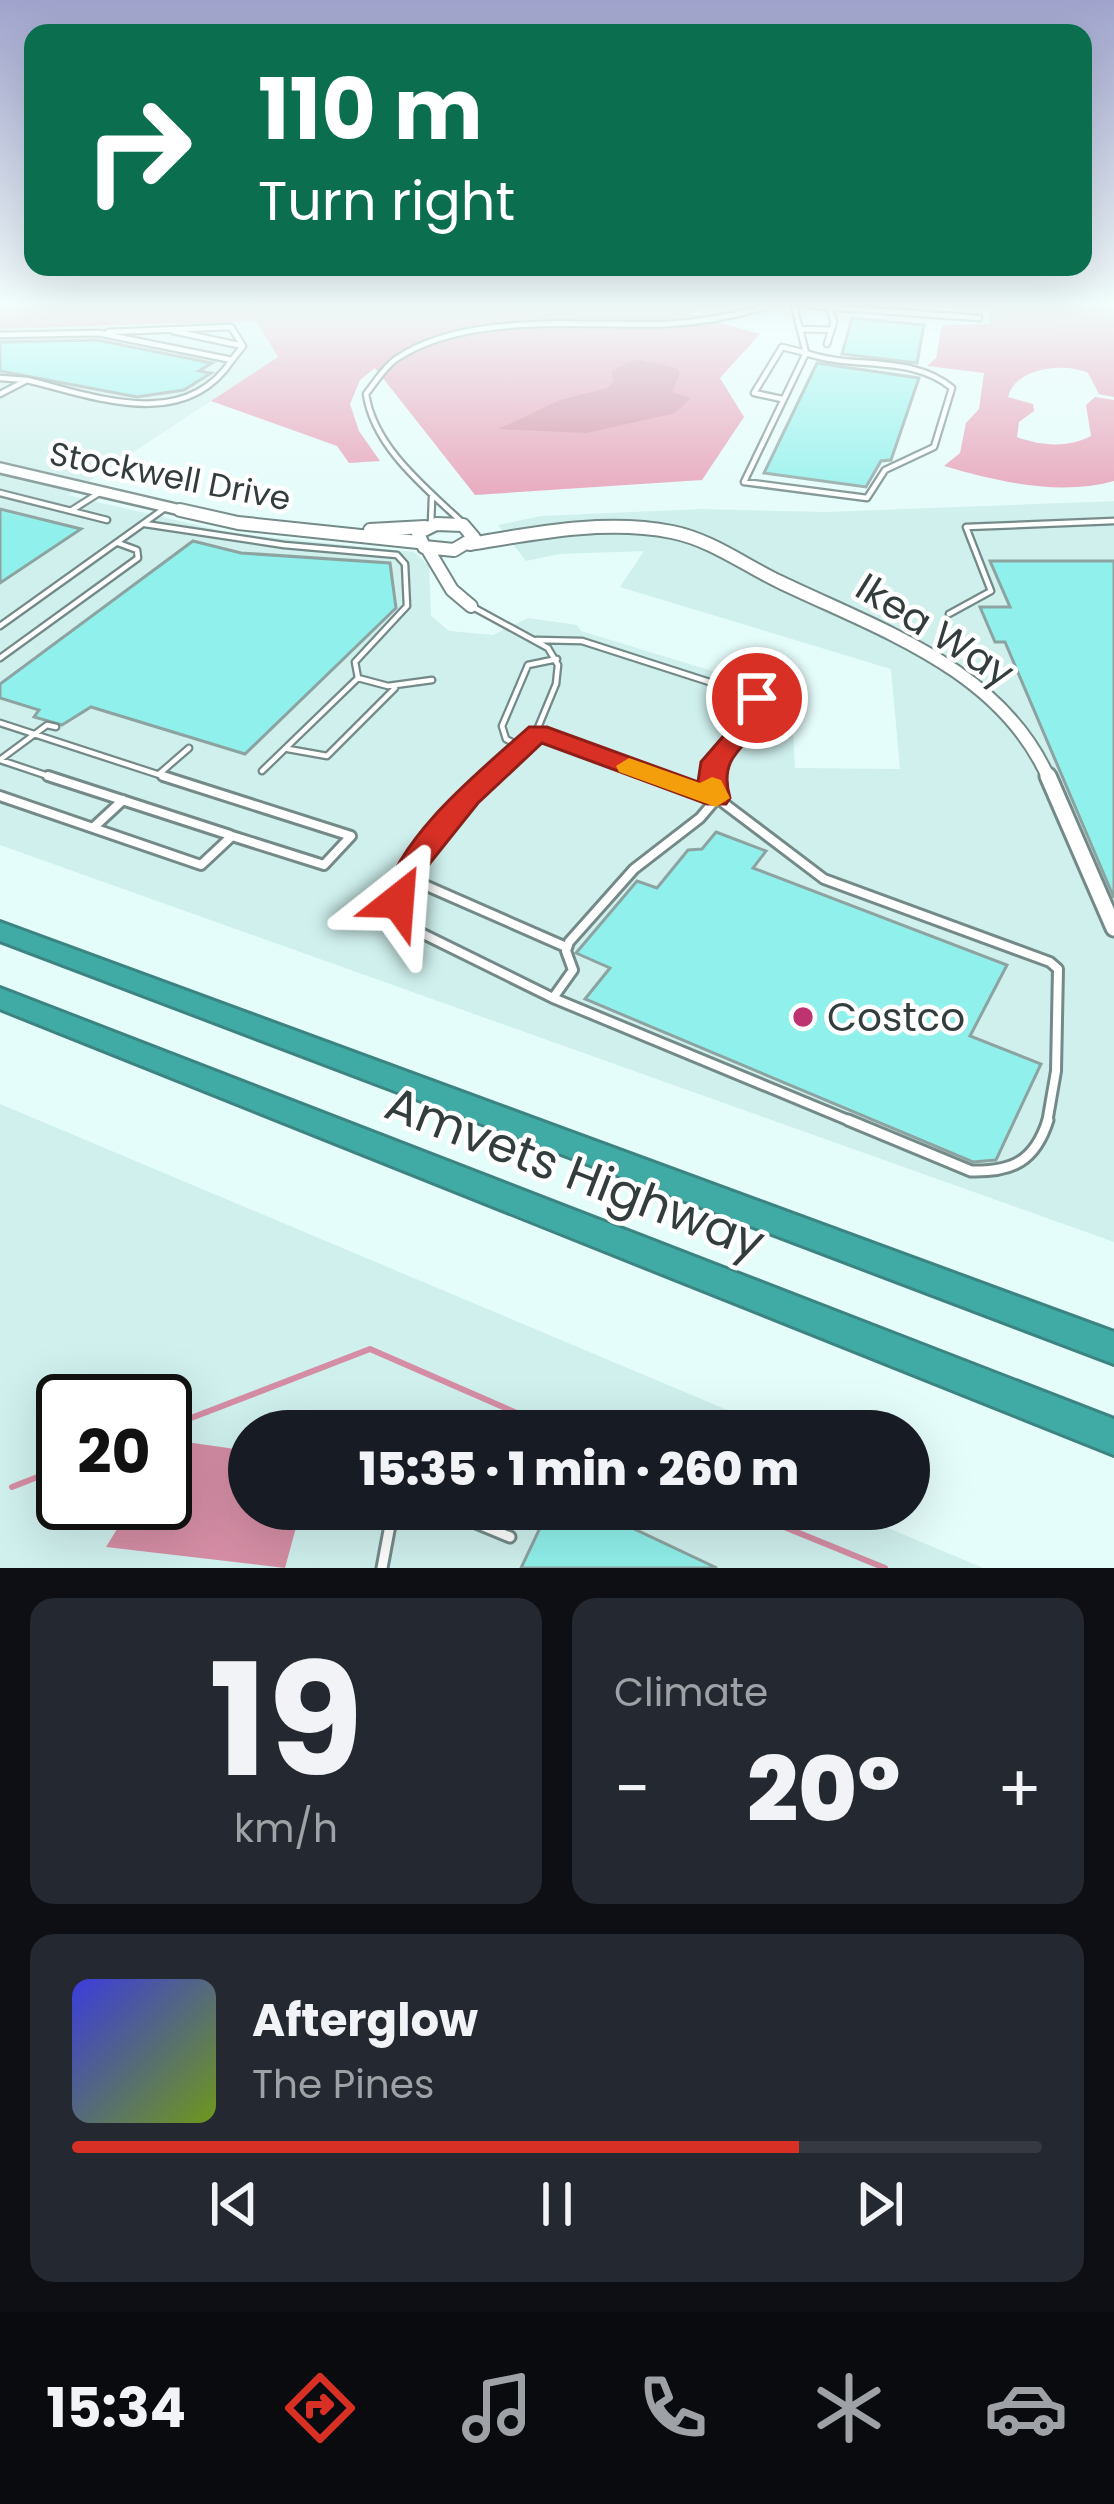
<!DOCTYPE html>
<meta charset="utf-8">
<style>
:root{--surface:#171b24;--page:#242831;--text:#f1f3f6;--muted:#9ea1a6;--line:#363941;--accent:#d93025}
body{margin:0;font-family:Poppins,sans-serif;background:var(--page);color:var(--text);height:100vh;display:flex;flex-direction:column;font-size:45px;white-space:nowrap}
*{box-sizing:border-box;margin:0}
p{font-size:39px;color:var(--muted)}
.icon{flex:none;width:66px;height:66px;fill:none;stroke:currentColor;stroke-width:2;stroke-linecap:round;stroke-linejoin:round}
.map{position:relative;height:1568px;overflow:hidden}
.drawer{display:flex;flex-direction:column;gap:30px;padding:30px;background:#0d0f14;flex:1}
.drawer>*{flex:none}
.top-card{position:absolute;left:24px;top:24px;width:1068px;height:252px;border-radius:24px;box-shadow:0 12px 48px #0002;background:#0b6e4f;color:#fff;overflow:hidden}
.speed{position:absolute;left:36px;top:1374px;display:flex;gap:24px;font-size:60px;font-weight:700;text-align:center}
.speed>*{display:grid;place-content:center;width:156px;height:156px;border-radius:50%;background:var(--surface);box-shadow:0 12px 48px #0002;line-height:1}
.speed .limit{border:6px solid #111;border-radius:18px;background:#fff;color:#111}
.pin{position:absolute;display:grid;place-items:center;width:102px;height:102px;color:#fff;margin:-51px;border:6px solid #fff;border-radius:50%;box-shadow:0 3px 12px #0007}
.me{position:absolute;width:132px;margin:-66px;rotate:28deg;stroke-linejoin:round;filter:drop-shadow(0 0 9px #0008)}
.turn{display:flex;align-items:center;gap:42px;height:252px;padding:0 36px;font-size:54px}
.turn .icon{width:156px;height:156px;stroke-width:2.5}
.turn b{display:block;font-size:84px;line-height:102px}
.big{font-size:90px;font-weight:800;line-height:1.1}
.drawer .tile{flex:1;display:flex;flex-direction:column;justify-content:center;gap:18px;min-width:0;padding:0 42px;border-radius:24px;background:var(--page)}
.drawer .dial{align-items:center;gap:0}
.dial b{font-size:156px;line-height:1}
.song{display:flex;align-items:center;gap:36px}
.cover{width:144px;height:144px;border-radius:18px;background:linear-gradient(135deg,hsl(240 70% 55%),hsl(80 70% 35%))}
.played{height:12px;border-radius:6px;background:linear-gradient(90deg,var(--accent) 75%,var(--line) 75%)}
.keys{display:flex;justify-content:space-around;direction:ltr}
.heat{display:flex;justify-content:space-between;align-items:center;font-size:66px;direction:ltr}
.drawer .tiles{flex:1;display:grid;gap:30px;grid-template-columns:1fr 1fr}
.tile:last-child{grid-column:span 2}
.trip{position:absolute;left:228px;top:1410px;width:702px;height:120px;border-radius:60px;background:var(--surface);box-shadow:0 12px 48px #0002;font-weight:800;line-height:120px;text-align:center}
.tabs{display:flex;height:192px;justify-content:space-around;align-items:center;background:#090b0e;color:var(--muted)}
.tabs .icon{width:84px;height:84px}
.tabs .on{color:var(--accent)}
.tabs b{font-size:54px;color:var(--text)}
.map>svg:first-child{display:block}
</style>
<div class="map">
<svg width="1114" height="1568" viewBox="0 0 1114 1568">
<rect width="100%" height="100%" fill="#e4fcfa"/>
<path fill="#cff0ed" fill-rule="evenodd" d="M256,321l22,36 -210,138 163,38 183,19 15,14 2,50 18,15 44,4 35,-17 49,7 4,6 210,64 4,73 105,1 -9,-100 -271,-82 24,-36 -85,3 -33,7 -28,-36 43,-9 160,-7 124,3 289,-11v741l-1114,-397v-516z
M0,1104l763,321 -2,6h-512v78h594l140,59h-983zM63,1401h102v102h-102z"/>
<path fill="#e79eb6" d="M0,306h699l-10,8 71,20 -40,44 24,39 -42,63 -227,15 -100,-127 -15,12 -10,24 9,27 21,30 -31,2 -12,-17 -126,-45 67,-44 -22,-36 -256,8z
M991,306h123v91l-15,-3 -11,-21c-23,-11 -73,-6 -80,24l25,7 1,7 -15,11 -2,15c24,9 51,11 74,-1l-5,-31 9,-8 19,3v81c-55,15 -115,1 -170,-15l16,-13 6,-30 13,-14 5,-36 -57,-7 9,-8 6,-33 47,-1z"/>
<path fill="#d48da4" d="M636,359l41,9 3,5 -8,19 19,6 -16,15 -88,20 -88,-4 61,-29 47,-12 7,-7 -3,-10z
M172,1440l77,11v58h52l-16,59 -179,-21 27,-44h32v-52z"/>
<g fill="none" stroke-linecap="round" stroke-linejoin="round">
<path stroke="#d48da4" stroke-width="6" d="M165,1428l205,-79 188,82
M12,1487l51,-20
M740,1509l145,59"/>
</g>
<path fill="#90f0eb" stroke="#8da3a1" stroke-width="3" d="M852,318l72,7 -7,38 -75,-9z
M97,340l115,23 -13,8 12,2 -27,17 -47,7 -137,-26v-29z
M817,363l102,15 -28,82 -10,1 -15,26 -102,-14z
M0,509l81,20 -81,54z
M193,541l48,12 149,10 6,45 -151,146 -154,-47 -29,18 -28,-8 5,-7 -39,-12v-14z
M990,561h124v337l-109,-256h-10l-15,-35h30z
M716,832l50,19 -13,17 254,97 -37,71 71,28 -45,96 -23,2 -388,-163 25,-31 -34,-15 61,-72 20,7 31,-38 14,-1z
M549,1509h43l125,59h-196z"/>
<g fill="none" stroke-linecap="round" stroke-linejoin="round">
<g stroke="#748a88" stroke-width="9">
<path id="service-far2" d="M794,306l12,47
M814,306l165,12
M800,329l31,1
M173,331l70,15
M108,332l123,-5 12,19 -11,14
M0,335l98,-2 134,27c-48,73 -138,36 -205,20
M827,344l7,-22 -5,-15
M806,353c47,17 106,1 146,35l-18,59 -49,23 -18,28 -123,-16z
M0,378l27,2 -27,14
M782,399l-28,-6 28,-46 24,6
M0,493l107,27
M72,510l27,-17
M145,524l139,21 113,10 8,9 2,42 -52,56 3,16
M431,525l1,-28
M465,525c-38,-36 -91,-77 -99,-131 9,-11 18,-27 30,-35 70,-48 191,-32 272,-35 35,-2 67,-8 100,-18
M471,606l77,42 10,17 -2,19 -24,58 -46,37
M949,614l42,-23 -25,-64 148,-6
M0,626l165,-118
M536,640l46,1 174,56 4,6c-9,30 -43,42 -47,76
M0,658l138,-100 -1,-8 -19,-7
M0,723l172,56
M538,732l126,47
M288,749l39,7 68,-68
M525,749l-19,-10 -4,-13 26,-61 29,-6
M1,759l46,-34 9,2
M0,760l57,19
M262,771l96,-93 30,8 44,-6
M159,774l30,-26"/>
</g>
<g stroke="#748a88" stroke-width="14">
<path id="service-far1" d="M48,776l182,59
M489,776c-22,18 -89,93 -90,121 -1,13 7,24 16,33l138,68 20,-28 -7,-19 3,-9 65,-73 66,-51 17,-20
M656,776l61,22 107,81 226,83 8,7 -2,102 -9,52
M713,776l4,22
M0,796l201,69 31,-29 92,29 27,-29 -188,-60
M95,826l28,-26
M404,876l162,71
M553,998l302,125"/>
</g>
<g stroke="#748a88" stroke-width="15">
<path id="service" d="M848,1120l123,51c42,1 64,-10 77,-51
M442,1509l68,28
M382,1568l11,-59"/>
</g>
<g stroke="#748a88" stroke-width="14">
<path id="minor-far2" d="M0,468l193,45"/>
</g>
<g stroke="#748a88" stroke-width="16">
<path id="minor-far1" d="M180,510l58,13 180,19
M436,524l27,1 11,13 -20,12 -30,-3 -6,-14z
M370,530l55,-3
M470,544c66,-11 135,-25 202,-12 40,8 72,33 108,50 100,48 221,87 269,197
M427,548l25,42 19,16"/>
</g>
<g stroke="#748a88" stroke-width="21">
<path id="minor" d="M1048,776l66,152"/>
</g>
<g stroke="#3c8481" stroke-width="6">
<path id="motorway" d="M0,922l1114,410v32l-1114,-423z
M0,988l1114,431v36l-1114,-446z"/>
</g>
<use href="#service-far2" stroke="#fff" stroke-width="4.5"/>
<use href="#service-far1" stroke="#fff" stroke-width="8"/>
<use href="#service" stroke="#fff" stroke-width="9"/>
<use href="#minor-far2" stroke="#fff" stroke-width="9"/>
<use href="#minor-far1" stroke="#fff" stroke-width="12"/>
<use href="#minor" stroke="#fff" stroke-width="15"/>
<use href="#motorway" fill="#40aaa5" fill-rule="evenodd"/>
</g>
<linearGradient id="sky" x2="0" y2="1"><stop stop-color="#a0a4cd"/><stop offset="0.58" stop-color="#f3fefd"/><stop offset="1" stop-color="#f3fefd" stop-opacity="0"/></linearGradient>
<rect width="1114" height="525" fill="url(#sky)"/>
<path fill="#d93025" stroke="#8d1f18" stroke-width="3" d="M757,690l9,2 7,11c-13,42 -58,44 -43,95l-4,6h-19l-165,-61 -64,60 -60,75 -9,30h-22l-4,-7c17,-67 96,-129 146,-174h18l151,55 3,-20 44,-51 3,-19z"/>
<path fill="#f59e0b" d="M629,758l71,25 12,-6 9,3 9,18 -14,9 -97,-35 -3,-6z"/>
<circle fill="#bd3470" stroke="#fff" stroke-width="4.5" cx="803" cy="1017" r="12"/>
<g text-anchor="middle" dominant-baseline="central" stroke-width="9" stroke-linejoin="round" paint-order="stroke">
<g font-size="33" fill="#343d3d" stroke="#fff">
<text transform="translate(170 476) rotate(11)">Stockwell Drive</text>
</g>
<g font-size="39" fill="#343d3d" stroke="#fff">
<text transform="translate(935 630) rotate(32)">Ikea Way</text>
</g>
<g font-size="39" fill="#343d3d" stroke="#fff" text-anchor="start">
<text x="827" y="1017">Costco</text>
</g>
<g font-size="48" fill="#343d3d" stroke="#fff">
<text transform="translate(575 1173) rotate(21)">Amvets Highway</text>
</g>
</g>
</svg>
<div class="speed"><div class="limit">20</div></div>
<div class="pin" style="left:757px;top:698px;background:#d93025"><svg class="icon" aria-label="arrive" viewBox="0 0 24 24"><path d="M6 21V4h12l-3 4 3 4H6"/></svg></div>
<svg class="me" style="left:398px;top:901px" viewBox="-20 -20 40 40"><path d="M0-17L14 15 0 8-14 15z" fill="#d93025" stroke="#fff" stroke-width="4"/></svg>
<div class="trip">15:35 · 1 min · 260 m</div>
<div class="top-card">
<div class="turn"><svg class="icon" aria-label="right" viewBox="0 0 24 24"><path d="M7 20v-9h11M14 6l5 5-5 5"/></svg><div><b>110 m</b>Turn right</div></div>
</div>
</div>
<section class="drawer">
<div class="tiles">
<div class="tile dial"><b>19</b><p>km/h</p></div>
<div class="tile"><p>Climate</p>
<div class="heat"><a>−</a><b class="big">20°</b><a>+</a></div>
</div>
<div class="tile">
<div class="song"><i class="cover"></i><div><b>Afterglow</b><p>The Pines</p></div></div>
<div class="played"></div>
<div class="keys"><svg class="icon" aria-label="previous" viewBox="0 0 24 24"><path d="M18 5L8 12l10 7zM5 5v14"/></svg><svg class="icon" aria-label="pause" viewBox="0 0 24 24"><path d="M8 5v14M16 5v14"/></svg><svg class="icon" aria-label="next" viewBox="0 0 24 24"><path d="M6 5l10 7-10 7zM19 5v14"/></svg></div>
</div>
</div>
</section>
<nav class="tabs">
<b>15:34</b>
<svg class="icon on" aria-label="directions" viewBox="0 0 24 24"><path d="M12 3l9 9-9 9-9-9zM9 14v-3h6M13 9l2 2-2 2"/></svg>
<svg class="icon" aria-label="music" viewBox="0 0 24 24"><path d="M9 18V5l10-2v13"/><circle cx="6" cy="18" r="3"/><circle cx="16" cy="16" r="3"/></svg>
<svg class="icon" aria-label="phone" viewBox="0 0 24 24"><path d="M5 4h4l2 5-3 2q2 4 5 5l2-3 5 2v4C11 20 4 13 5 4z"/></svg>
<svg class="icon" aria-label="climate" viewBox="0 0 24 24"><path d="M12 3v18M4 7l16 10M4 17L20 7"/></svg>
<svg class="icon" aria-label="car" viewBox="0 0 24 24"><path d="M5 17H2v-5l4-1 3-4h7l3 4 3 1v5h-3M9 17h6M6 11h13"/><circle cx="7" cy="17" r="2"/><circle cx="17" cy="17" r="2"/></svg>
</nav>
